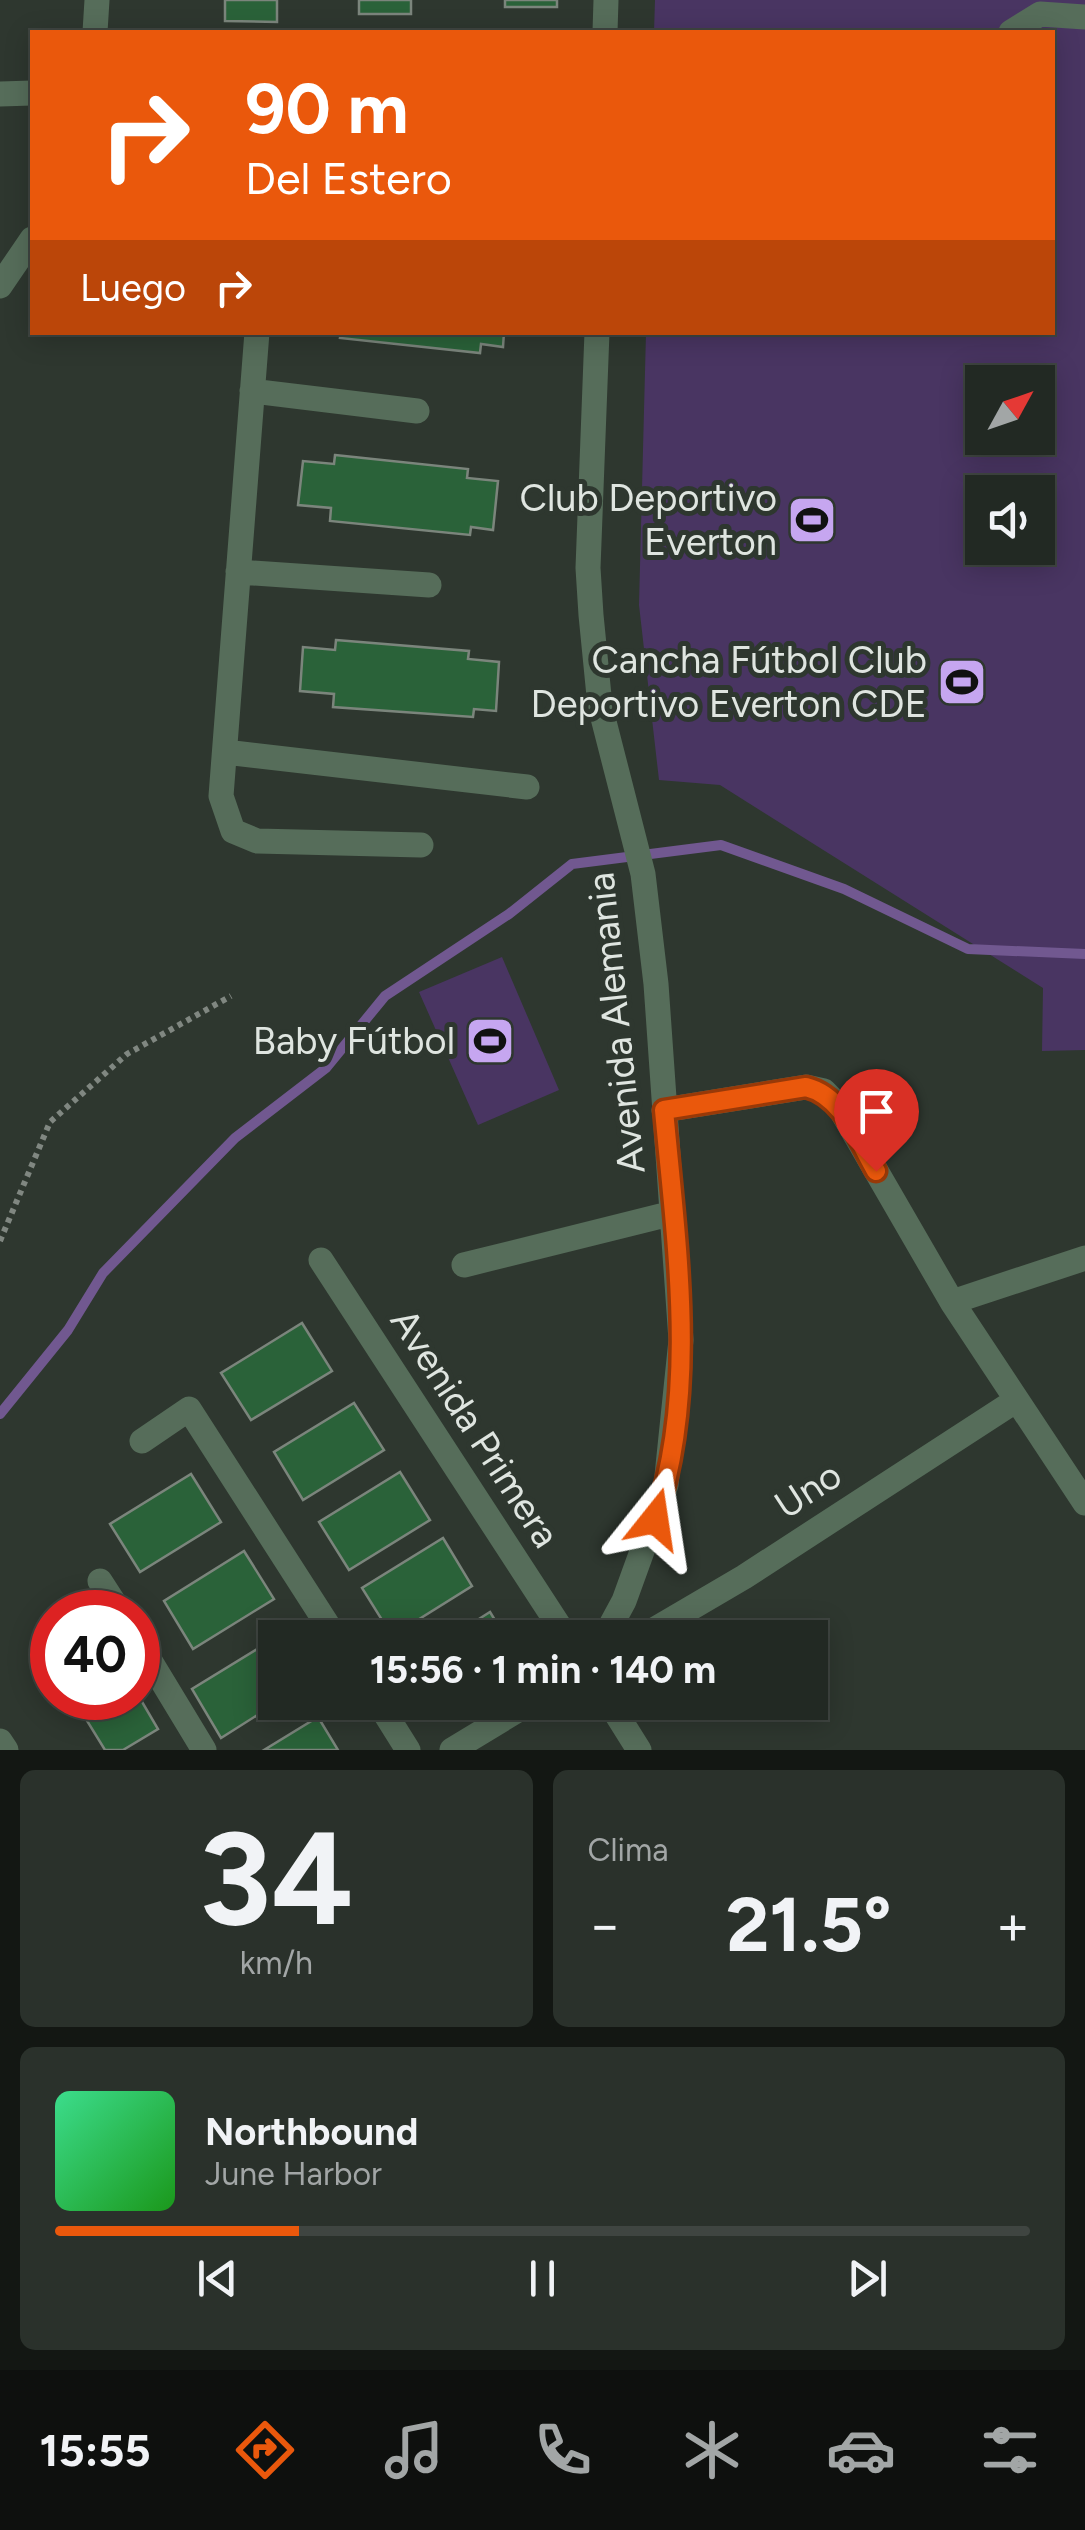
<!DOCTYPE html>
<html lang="es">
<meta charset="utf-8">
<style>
:root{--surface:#222923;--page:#2a312b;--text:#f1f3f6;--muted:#a2a6a6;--line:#3f4541;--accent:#ea580c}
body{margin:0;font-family:Figtree,sans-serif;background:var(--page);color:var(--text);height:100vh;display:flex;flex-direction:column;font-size:38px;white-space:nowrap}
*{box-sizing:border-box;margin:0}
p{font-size:32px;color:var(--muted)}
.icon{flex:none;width:55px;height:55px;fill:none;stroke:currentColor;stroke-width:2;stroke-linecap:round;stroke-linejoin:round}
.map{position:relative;height:1750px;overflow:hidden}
.side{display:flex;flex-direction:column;gap:20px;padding:20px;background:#131713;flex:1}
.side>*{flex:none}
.hud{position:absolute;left:30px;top:30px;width:1025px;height:305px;border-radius:0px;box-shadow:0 5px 25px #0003,0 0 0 2px var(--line);background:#ea580c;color:#fff;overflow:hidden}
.needle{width:65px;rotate:50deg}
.fabs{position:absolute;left:965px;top:365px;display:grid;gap:20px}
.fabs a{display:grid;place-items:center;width:90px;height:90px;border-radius:0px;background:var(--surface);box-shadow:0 5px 25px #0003,0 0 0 2px var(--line);font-size:50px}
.speed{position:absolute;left:30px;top:1590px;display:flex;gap:20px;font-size:50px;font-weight:700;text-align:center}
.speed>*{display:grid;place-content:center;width:130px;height:130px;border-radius:50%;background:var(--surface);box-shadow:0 5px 25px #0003,0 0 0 2px var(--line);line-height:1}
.speed .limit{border:15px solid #d22;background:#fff;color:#111}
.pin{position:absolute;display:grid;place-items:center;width:85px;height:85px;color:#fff;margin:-102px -42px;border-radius:50% 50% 50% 0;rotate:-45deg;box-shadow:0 0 10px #0007}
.pin .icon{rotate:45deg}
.me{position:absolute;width:110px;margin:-55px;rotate:15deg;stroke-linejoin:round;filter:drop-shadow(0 0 8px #0008)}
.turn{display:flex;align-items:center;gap:35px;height:210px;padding:0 50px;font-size:45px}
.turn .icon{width:130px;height:130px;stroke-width:2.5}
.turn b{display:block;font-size:70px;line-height:85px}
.then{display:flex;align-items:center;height:95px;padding:0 50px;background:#0003;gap:20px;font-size:38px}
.big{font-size:75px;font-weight:700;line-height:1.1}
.side .tile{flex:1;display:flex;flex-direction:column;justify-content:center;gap:15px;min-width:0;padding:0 35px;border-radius:15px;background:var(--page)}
.side .dial{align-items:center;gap:0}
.dial b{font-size:130px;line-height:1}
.song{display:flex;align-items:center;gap:30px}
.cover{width:120px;height:120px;border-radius:15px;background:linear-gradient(135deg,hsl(150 70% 55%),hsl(120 70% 35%))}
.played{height:10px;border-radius:5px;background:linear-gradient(90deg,var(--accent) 25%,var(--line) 25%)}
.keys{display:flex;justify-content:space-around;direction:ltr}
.heat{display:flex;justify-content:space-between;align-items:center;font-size:55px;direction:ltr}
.side .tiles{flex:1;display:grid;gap:20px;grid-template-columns:1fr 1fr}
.tile:last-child{grid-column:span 2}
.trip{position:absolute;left:258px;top:1620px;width:570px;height:100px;border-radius:0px;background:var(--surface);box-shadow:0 5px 25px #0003,0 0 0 2px var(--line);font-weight:700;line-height:100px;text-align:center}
.dock{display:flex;height:160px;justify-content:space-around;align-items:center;background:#0e100e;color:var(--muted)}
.dock .icon{width:70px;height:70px}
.dock .active{color:var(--accent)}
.dock b{font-size:45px;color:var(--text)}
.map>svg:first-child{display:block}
</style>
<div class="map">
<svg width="1085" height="1750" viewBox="0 0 1085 1750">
<rect width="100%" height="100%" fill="#2e372f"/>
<path fill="#493562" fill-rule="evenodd" d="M655,0h430v1050l-43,1 1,-63 -323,-203 -61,-5 -20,-175 7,-272 406,-1v-300h-398zM982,382h56v56h-56zM982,492h56v56h-56z
M502,957l57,133 -81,35 -59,-133z"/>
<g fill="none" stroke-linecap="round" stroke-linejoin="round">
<path stroke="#715890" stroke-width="10" d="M0,1414l68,-84 35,-57 132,-135 91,-70 59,-72 124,-82 63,-50 149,-19 123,44 124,60 117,5"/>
</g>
<path fill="#2a6239" stroke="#7b857c" stroke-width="2.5" d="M225,0h52v22l-52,-1z
M359,0h52v14h-52z
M505,0h52v7h-52z
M341,332h163l-1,15 -22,-3 -1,9 -140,-15z
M335,455l133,14 -1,9 31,3 -5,49 -22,-3 -1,8 -140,-14 1,-13 -33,-3 5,-44 31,3z
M336,640l133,11 -1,8 31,3 -3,49 -22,-2 -1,8 -140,-10 1,-13 -34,-3 3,-44 32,3z
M302,1323l30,48 -81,49 -30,-47z
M354,1403l30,47 -81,50 -29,-48z
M400,1472l30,48 -81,50 -30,-48z
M191,1474l30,48 -81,50 -30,-48z
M443,1538l29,48 -80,50 -30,-48z
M244,1551l30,48 -81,50 -29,-48z
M490,1612l16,26h-57z
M272,1640l3,4v58h3l-57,36 -29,-49z
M138,1695l20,34 -35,21h-18l-32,-52z
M318,1717l20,33h-74z"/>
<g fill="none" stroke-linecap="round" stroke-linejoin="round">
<path stroke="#808781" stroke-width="6" stroke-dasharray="5 5" stroke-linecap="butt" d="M0,1241l50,-119 77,-68 104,-58"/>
<path stroke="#566d5a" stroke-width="25" d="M95,32l2,-32
M605,32l1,-32
M1011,32l29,-18 45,3
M0,94l32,-1
M0,286l32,-47
M257,332l-36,464 12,35 24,10 164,4
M597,332l-9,236 3,47 9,91 43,168 13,110 25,356 -15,145 -42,116 -20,37
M252,391l165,20
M238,572l191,13
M225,752l302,35
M664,1110l142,-23 18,4 14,14 114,197 133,201
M321,1260l246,378
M464,1265l209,-52
M952,1302l133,-44
M142,1441l47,-32 147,229
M100,1581l20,31
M640,1638l104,-61 271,-176
M138,1641l66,109
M378,1702l30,48
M609,1702l30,48
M0,1741l6,9
M452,1750l79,-48"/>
</g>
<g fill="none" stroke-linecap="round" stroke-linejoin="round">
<g stroke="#983908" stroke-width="25">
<path id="route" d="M655,1519c44,-128 21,-277 9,-409l142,-23c37,9 52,53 70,84"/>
</g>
<use href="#route" stroke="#ea580c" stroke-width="18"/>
</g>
<defs>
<g id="stadium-square" transform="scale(2.5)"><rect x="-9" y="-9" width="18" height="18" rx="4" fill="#c6a6f0" stroke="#2e372f"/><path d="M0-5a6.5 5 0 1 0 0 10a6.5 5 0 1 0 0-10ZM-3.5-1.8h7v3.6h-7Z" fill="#111"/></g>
</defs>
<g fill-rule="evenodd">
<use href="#stadium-square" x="812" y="520"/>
<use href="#stadium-square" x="962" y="682"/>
<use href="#stadium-square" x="490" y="1041"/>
</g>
<g text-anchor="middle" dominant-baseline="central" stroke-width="10" stroke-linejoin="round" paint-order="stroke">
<g font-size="38" fill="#dfe5e0" stroke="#2e372f" text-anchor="end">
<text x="777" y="498">Club Deportivo<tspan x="777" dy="44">Everton</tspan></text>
<text x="927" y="660">Cancha Fútbol Club<tspan x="927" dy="44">Deportivo Everton CDE</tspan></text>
<text x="455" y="1041">Baby Fútbol</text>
</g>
<g font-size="38" fill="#dfe5e0" stroke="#2e372f">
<text transform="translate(616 1023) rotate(-96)">Avenida Alemania</text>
<text transform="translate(475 1428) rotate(57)">Avenida Primera</text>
<text transform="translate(808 1490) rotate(-33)">Uno</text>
</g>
</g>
</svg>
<div class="fabs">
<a><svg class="needle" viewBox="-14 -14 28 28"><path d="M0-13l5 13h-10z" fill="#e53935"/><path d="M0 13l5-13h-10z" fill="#a2a6a6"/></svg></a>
<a><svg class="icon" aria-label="sound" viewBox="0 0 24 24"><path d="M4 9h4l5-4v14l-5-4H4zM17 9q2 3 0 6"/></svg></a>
</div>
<div class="speed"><div class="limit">40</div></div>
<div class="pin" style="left:876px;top:1171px;background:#d93025"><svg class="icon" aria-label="arrive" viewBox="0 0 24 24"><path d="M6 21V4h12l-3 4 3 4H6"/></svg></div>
<svg class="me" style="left:655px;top:1519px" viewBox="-20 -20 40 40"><path d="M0-17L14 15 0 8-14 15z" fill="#ea580c" stroke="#fff" stroke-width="4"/></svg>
<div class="trip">15:56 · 1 min · 140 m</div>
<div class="hud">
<div class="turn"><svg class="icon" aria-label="right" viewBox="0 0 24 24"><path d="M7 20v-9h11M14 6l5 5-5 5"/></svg><div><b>90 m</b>Del Estero</div></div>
<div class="then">Luego<svg class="icon" aria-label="right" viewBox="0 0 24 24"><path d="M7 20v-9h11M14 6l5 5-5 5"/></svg></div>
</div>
</div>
<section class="side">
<div class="tiles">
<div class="tile dial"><b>34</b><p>km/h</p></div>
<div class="tile"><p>Clima</p>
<div class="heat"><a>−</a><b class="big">21.5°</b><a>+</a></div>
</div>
<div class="tile">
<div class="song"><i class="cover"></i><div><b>Northbound</b><p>June Harbor</p></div></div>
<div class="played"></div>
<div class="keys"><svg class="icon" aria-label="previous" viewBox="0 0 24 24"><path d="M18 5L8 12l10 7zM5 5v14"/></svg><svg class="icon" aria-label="pause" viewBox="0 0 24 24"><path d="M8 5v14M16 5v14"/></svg><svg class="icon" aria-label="next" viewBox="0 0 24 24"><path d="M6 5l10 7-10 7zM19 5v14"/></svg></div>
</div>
</div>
</section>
<nav class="dock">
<b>15:55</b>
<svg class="icon active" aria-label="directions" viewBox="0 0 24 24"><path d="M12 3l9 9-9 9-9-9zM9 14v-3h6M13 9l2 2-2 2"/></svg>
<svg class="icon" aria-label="music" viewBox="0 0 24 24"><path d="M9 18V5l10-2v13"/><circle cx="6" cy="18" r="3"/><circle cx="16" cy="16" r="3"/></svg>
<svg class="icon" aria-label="phone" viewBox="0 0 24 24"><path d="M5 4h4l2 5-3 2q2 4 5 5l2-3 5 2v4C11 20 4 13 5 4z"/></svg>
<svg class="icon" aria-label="climate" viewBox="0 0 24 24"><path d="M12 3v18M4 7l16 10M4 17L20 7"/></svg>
<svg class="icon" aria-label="car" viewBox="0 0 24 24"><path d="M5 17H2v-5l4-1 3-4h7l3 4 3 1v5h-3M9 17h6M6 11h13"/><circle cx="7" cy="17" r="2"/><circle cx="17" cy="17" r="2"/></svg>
<svg class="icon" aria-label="filters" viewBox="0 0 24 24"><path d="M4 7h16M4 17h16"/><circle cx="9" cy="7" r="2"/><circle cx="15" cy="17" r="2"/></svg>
</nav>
